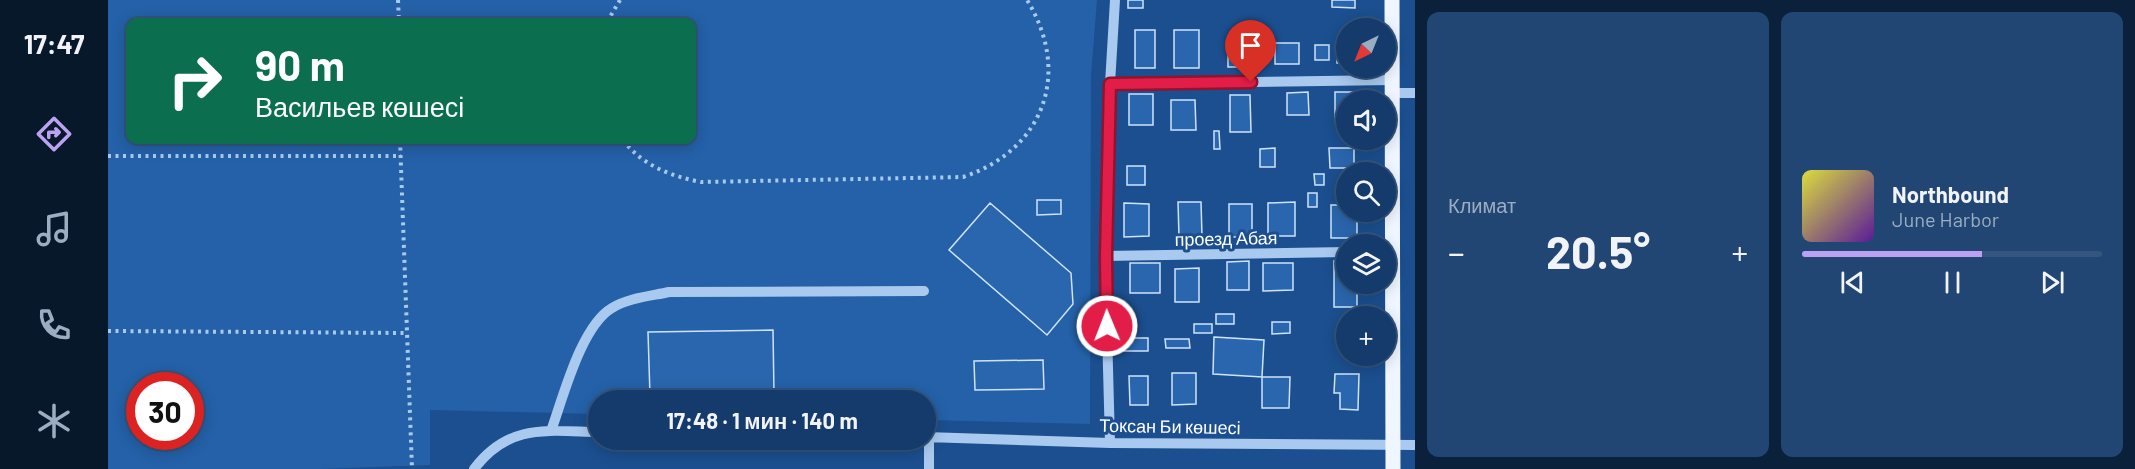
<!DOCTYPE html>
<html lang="ru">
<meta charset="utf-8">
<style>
:root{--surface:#143b6b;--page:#214673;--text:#f1f3f6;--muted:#9dadc1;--line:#33557e;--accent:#bca0f2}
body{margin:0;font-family:Barlow,sans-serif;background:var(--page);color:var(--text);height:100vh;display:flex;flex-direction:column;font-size:22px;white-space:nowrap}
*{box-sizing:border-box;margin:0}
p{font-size:20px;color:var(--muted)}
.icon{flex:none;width:33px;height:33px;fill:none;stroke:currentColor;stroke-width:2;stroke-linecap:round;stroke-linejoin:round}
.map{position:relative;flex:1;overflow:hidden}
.side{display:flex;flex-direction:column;gap:12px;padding:12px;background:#0b203b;width:720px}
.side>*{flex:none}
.banner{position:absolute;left:18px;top:18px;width:570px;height:126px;border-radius:12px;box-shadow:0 3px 15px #0003,0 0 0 2px var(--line);background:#0b6e4f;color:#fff;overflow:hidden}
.needle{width:39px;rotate:223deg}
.buttons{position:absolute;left:1228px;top:18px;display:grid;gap:12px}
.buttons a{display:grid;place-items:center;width:60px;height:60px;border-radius:50%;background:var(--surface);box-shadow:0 3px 15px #0003,0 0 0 2px var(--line);font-size:30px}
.speed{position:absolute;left:18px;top:372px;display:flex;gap:12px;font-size:30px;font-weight:700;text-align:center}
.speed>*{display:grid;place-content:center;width:78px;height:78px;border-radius:50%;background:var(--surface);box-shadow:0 3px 15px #0003,0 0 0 2px var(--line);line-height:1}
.speed .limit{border:9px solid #d22;background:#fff;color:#111}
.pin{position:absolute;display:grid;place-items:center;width:51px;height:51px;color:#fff;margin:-62px -26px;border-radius:50% 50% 50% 0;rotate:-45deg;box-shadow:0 0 6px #0007}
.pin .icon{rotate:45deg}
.me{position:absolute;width:66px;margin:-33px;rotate:359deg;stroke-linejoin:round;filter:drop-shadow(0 0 4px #0008)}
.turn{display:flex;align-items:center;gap:21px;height:126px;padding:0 30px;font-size:27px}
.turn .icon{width:78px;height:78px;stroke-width:2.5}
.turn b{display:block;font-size:42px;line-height:51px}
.big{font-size:45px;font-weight:700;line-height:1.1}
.side .tile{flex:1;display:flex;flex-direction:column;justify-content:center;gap:9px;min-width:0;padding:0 21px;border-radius:12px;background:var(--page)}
.song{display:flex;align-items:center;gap:18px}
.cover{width:72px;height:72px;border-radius:9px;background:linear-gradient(135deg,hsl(60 70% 55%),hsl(270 70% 35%))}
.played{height:6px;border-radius:3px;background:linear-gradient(90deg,var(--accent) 60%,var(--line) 60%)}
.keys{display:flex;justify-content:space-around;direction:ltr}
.heat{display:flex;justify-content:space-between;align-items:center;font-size:33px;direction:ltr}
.side .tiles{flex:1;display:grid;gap:12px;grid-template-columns:repeat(2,1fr)}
.trip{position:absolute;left:480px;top:390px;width:348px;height:60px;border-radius:30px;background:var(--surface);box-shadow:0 3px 15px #0003,0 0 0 2px var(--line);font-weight:700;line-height:60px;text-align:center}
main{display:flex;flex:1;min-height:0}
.tab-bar{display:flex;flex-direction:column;width:108px;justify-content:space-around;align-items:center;background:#08182b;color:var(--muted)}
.tab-bar .icon{width:42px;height:42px}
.tab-bar .on{color:var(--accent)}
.tab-bar b{font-size:27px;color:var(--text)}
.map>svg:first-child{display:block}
</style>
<main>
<nav class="tab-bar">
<b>17:47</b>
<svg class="icon on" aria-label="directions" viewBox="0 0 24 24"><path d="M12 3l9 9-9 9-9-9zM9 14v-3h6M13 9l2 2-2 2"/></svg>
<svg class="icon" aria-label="music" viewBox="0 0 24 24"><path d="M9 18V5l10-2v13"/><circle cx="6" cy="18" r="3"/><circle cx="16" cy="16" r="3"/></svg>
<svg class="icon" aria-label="phone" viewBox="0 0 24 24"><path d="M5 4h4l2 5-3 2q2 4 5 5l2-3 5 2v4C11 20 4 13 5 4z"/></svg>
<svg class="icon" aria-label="climate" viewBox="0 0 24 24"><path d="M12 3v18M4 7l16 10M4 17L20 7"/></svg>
</nav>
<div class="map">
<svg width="1307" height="469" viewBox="0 0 1307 469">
<rect width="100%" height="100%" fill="#1b4f8f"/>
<path fill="#2461a8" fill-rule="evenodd" d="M0,0h989l-6,76 -1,348 -164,-4v-20h-328v14l-168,-4v55l-111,4h-211zM22,22h562v118h-562zM32,386h50v50h-50z"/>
<path fill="#2a66ad" stroke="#cfe3fa" stroke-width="1.5" d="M1020,0h15v8h-15z
M1224,0h23v8l-23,-1z
M1027,30h20v38h-20z
M1066,30h25v38h-25z
M1120,42h19v25h-19z
M1167,43h24v21h-24z
M1207,45h14v15h-14z
M1229,46h10v17h-10z
M1200,92l1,23h-22v-22z
M1227,92h22v8h-10v21h-12z
M1021,94h24v31h-24z
M1122,95h20l1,37h-21z
M1063,100h24l1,30h-25z
M1106,131h5l1,18h-6z
M1167,148v19h-15v-18z
M1221,148h25v20h-24z
M1019,166h18v19h-18z
M1206,174h10v11h-9z
M1200,193h9v14h-9z
M929,200h24v14l-24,1z
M1070,202h23l1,34 -23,1z
M1187,202v34h-27v-33z
M882,203l81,70 2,31 -26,31 -98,-85z
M1016,203l25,1v32l-25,1z
M1121,204h23v33h-23z
M1223,205h16v7h10v26h-26z
M1141,261v29h-22v-28z
M1226,261h13v23h10v23h-23z
M1022,263h30v30h-30z
M1155,263h30v27l-30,1z
M1091,268v34h-24v-33z
M1108,314h18v10h-18z
M1164,322h18v11l-18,1z
M1086,324h18v9h-18z
M665,330l1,64 -124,2 -2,-64z
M1106,337l50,3 -2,37 -49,-3z
M1016,338h24v13h-24z
M1057,339h24l1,9h-24z
M935,360l1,29 -69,1 -1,-29z
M1064,373h24v31l-24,1z
M1227,374h24l-1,36 -18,-1v-16h-6z
M1021,376h19v29h-18z
M1154,377h28l-1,31h-27z"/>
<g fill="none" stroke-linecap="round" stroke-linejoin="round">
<path stroke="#a9c9ee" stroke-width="4" stroke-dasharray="3 4.5" stroke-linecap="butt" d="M290,0l1,22
M499,22l13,-22
M292,140l12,329
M515,140c19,25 47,36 78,42l262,-5c81,-27 109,-104 64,-177
M0,156h293
M0,331l299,2"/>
<path stroke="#a9c9ee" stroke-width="10" d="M1002,84l282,-4
M1284,93h23
M997,256l242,-4
M443,431c12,-33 30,-105 61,-123 16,-10 39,-12 57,-16l255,-1
M818,437l184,6 305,2
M821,437v32
M1002,443l-5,-187 5,-172 5,-84
M366,469c35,-46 73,-38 124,-37"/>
<path stroke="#f0f6ff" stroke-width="15" d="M1284,0l1,469"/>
</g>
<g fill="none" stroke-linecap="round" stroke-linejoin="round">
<g stroke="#92132f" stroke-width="15">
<path id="route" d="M999,326l-1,-70 4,-172 141,-2"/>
</g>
<use href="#route" stroke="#e11d48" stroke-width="10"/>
</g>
<g text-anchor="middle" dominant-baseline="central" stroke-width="6" stroke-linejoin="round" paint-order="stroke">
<g font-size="18" fill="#fff" stroke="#1b4f8f">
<text transform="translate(1118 238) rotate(-1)">проезд Абая</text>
<text transform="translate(1062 426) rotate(1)">Токсан Би көшесі</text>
</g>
</g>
</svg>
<div class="buttons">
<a><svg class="needle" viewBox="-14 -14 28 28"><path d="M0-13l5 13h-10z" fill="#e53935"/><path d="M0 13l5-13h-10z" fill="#9dadc1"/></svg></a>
<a><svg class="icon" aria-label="sound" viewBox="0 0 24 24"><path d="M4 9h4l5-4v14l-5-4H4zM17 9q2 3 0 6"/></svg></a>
<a><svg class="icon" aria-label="search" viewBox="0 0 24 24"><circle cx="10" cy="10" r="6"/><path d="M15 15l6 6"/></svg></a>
<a><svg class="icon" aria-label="layers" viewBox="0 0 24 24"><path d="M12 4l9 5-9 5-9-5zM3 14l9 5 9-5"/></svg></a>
<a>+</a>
</div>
<div class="speed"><div class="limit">30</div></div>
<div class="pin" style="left:1143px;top:82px;background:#d93025"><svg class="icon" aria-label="arrive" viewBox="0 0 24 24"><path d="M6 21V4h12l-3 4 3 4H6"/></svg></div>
<svg class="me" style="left:999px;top:326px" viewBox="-20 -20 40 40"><circle r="17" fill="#e11d48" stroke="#fff" stroke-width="3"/><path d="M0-11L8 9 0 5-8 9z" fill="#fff"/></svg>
<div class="trip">17:48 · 1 мин · 140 m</div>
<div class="banner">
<div class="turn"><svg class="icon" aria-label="right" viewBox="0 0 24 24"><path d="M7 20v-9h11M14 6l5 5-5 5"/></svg><div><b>90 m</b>Васильев көшесі</div></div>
</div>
</div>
<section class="side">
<div class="tiles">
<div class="tile"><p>Климат</p>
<div class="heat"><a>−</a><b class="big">20.5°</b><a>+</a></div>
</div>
<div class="tile">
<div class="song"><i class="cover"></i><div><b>Northbound</b><p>June Harbor</p></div></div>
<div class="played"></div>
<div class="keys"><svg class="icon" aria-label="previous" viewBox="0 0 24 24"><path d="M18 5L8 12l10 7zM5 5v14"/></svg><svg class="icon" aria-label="pause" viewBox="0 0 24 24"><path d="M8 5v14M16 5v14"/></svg><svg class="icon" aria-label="next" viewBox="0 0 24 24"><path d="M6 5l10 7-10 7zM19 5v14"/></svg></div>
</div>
</div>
</section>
</main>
